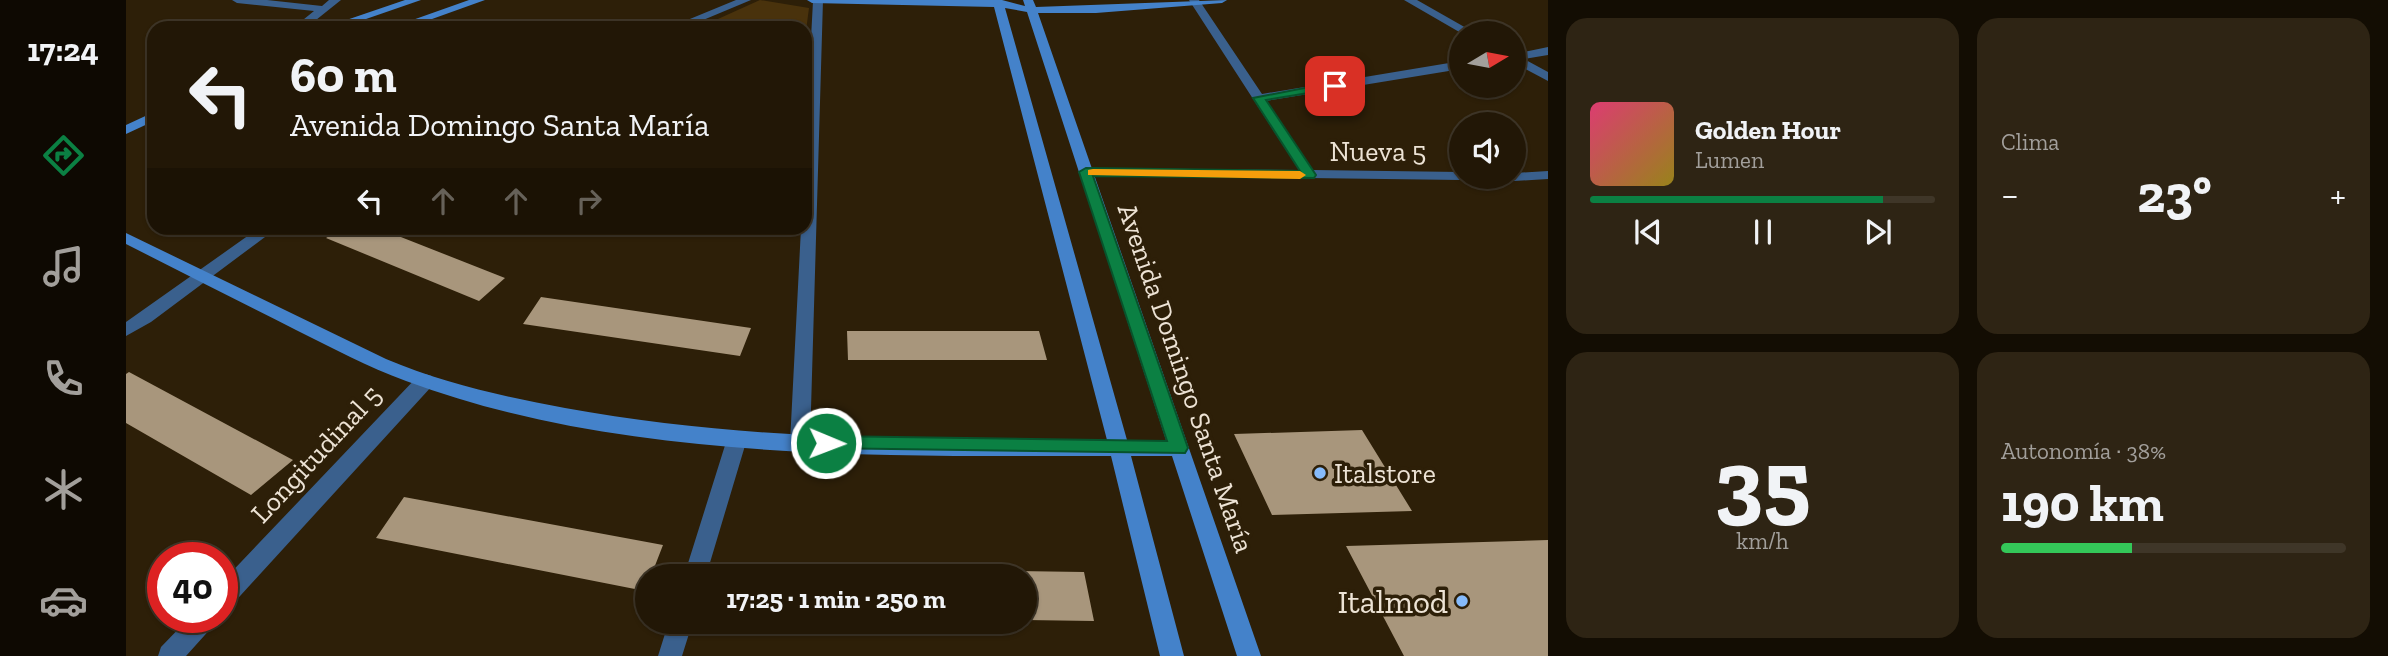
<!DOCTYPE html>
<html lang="es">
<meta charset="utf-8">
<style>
:root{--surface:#221706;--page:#2e2414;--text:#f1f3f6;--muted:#a29f9b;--line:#3f3628;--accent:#0b8043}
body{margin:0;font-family:"Zilla Slab",serif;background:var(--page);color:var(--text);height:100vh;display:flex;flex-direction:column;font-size:26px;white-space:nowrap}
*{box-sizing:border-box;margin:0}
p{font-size:23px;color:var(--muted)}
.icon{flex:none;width:38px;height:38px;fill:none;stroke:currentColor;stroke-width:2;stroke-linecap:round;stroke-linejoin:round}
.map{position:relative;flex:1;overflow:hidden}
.details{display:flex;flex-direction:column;gap:18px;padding:18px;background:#130d03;width:840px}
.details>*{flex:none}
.banner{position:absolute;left:21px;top:21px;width:665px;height:214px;border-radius:21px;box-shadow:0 2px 5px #0004,0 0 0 2px var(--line);background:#221706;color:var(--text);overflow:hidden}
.needle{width:46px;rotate:80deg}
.tools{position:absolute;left:1323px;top:21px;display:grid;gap:14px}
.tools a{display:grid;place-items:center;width:77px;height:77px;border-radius:50%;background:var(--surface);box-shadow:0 2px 5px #0004,0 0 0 2px var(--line);font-size:35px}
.speed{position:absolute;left:21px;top:542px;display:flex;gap:14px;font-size:35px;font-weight:700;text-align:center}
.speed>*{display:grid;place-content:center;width:91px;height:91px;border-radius:50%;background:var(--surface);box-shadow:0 2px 5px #0004,0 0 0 2px var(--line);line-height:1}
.speed .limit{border:10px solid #d22;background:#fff;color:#111}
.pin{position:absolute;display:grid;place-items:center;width:60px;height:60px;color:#fff;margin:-30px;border-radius:14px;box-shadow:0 4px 10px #0006}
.me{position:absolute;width:77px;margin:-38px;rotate:91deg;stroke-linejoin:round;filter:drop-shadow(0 0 5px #0008)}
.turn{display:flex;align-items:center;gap:24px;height:147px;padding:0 28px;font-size:32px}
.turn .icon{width:91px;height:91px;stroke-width:2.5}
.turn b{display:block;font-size:49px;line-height:60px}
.lanes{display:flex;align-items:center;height:66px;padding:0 28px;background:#0003;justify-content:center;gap:35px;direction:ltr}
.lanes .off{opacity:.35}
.big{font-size:52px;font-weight:700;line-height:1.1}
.details .tile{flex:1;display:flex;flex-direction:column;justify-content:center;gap:10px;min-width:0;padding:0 24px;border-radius:21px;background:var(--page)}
.details .dial{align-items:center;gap:0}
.dial b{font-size:91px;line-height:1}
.song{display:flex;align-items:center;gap:21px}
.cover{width:84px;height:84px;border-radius:10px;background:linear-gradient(135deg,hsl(340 70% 55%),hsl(50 70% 35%))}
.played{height:7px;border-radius:4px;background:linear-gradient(90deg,var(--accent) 85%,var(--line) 85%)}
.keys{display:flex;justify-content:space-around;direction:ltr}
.heat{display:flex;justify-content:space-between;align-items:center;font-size:38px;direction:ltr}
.charge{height:10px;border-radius:5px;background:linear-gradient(90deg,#34c759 38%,var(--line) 0)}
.details .tiles{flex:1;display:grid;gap:18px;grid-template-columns:repeat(2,1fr)}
.trip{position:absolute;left:509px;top:564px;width:402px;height:70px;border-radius:35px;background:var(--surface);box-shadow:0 2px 5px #0004,0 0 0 2px var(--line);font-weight:700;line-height:70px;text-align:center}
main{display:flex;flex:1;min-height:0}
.tab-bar{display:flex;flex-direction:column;width:126px;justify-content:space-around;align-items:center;background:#0e0902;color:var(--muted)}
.tab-bar .icon{width:49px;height:49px}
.tab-bar .on{color:var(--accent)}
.tab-bar b{font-size:32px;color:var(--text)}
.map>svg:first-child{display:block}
</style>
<main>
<nav class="tab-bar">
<b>17:24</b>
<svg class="icon on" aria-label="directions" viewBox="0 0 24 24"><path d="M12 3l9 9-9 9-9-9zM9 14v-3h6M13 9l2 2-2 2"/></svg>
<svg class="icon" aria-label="music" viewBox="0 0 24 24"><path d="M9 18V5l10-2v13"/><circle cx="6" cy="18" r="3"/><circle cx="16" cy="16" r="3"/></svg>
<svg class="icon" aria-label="phone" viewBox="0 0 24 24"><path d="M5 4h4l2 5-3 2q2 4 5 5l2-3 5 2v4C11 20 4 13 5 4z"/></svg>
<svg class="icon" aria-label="climate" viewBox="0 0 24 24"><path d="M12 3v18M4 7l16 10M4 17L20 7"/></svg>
<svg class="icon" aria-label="car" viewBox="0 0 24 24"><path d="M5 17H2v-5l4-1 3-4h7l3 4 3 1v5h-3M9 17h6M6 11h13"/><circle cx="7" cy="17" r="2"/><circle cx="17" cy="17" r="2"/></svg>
</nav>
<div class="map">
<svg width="1422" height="656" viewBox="0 0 1422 656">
<rect width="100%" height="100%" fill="#2d1f08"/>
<path fill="#49320c" d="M634,0l49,8 -4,30v-10h-107z"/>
<path fill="#a8967c" d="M215,228h37l127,50 -26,23 -153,-63z
M415,297l210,31 -11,28 -217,-32z
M721,331h192l8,29h-199z
M3,372l164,88 -42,35 -125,-72v-49z
M1236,430l50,81 -140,4 -38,-81z
M278,497l259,48 -12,31h-3l-3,15 -269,-53z
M1422,540v116h-144l-58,-110z
M664,568l294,4 10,49 -68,-1v-44h-236z"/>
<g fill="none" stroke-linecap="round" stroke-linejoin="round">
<path fill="#3a608d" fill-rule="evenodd" d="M106,0h35l55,6 7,-6h12l-35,28h-13l21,-17 -77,-8z
M610,0h15l-67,28h-16z
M697,0l-13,443 -3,6 -7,2 -7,-2 -3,-6 11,-215h4v-77l8,-150z
M1063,0h10l63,94 199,-33v8l-195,32 47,69 148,2v5h7l-7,3 -381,-5 -2,-3 7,-4 214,2z
M1278,0h13l58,33h-14z
M1422,47v8l-24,4 24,13v9l-34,-18v-9z
M1422,171v8l-34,2 -7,-4h7v-4z
M133,228h18l-126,94 -25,14v-14z
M299,374l7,2 2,5 -2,5 -202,221 -8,3v-28l196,-206z
M611,431l7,2 3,6 -41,137h-22l43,-137 3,-6z
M63,618h28l-4,8 -27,30h-28l3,-9z
M543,621h24l-11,35h-24z"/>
<path fill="#4482ca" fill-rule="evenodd" d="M279,0h16l-81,28h-17z
M343,0h16l-78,28h-17z
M681,0h195l23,6 -2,-6h10l3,7 191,-7 -5,3 -126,10h-58l223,643h-24l-65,-200h-41l53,200h-24l-49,-200c-229,0 -488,6 -705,-75 -38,-14 -74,-33 -110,-51 -57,-29 -113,-57 -170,-86v-11l260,126c57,24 119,38 179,49 179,33 361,32 542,32l-113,-433 -182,-4zM879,8l22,4 139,428h-39z
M28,112v9l-28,13v-9z"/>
</g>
<path fill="#0b8043" stroke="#07532c" stroke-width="2" d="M1209,82l5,4 -1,2 -73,12 50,75 -2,3 -221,-2 95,272 -3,5 -365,-5 -3,-5 9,-7 341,5 -88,-269 7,-4 214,3 -47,-73z"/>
<path fill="#f59e0b" d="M967,169l207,2 6,4 -6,4 -212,-4v-5z"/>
<g fill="#86bbfb" stroke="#2d1f08" stroke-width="2.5">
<circle cx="1194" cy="473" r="7"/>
<circle cx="1336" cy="601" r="7"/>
</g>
<g text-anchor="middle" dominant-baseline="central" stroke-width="7" stroke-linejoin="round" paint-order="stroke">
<g font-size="28" fill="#ede3d5" stroke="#2d1f08">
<text x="1252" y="151">Nueva 5</text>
<text transform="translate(1060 378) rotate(71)">Avenida Domingo Santa María</text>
<text transform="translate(190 454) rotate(-47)">Longitudinal 5</text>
</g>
<g font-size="28" fill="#ede3d5" stroke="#2d1f08" text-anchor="start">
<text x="1208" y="473">Italstore</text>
</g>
<g font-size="33" fill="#ede3d5" stroke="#2d1f08" text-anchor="end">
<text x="1322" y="601">Italmod</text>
</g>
</g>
</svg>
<div class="tools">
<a><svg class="needle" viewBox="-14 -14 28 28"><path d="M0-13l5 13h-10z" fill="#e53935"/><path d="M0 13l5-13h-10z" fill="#a29f9b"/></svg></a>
<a><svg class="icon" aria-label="sound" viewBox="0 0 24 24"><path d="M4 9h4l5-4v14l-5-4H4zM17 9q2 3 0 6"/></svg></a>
</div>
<div class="speed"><div class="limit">40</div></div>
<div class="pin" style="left:1209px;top:86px;background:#d93025"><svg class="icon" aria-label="arrive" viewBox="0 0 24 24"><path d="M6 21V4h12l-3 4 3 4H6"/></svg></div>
<svg class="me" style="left:700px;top:443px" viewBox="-20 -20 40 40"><circle r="17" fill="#0b8043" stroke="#fff" stroke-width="3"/><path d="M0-11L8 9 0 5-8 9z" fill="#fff"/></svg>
<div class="trip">17:25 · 1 min · 250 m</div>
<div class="banner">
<div class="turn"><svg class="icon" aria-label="left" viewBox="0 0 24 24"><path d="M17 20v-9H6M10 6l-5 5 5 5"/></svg><div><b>60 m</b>Avenida Domingo Santa María</div></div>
<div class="lanes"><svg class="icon" aria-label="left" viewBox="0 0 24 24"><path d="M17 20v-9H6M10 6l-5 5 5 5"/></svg><svg class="icon off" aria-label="ahead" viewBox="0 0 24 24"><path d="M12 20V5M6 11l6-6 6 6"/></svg><svg class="icon off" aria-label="ahead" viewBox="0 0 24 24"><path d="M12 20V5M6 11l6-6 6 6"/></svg><svg class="icon off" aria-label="right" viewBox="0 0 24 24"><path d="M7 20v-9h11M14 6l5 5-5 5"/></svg></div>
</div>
</div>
<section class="details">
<div class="tiles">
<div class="tile">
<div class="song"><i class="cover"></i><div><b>Golden Hour</b><p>Lumen</p></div></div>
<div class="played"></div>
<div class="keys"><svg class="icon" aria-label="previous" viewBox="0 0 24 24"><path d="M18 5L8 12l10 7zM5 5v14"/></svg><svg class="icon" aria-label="pause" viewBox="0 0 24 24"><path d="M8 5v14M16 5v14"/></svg><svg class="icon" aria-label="next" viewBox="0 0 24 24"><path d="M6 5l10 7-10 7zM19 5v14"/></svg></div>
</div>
<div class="tile"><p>Clima</p>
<div class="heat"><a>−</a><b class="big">23°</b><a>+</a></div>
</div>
<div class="tile dial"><b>35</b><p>km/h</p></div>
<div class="tile"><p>Autonomía · 38%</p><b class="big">190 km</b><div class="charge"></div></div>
</div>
</section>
</main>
